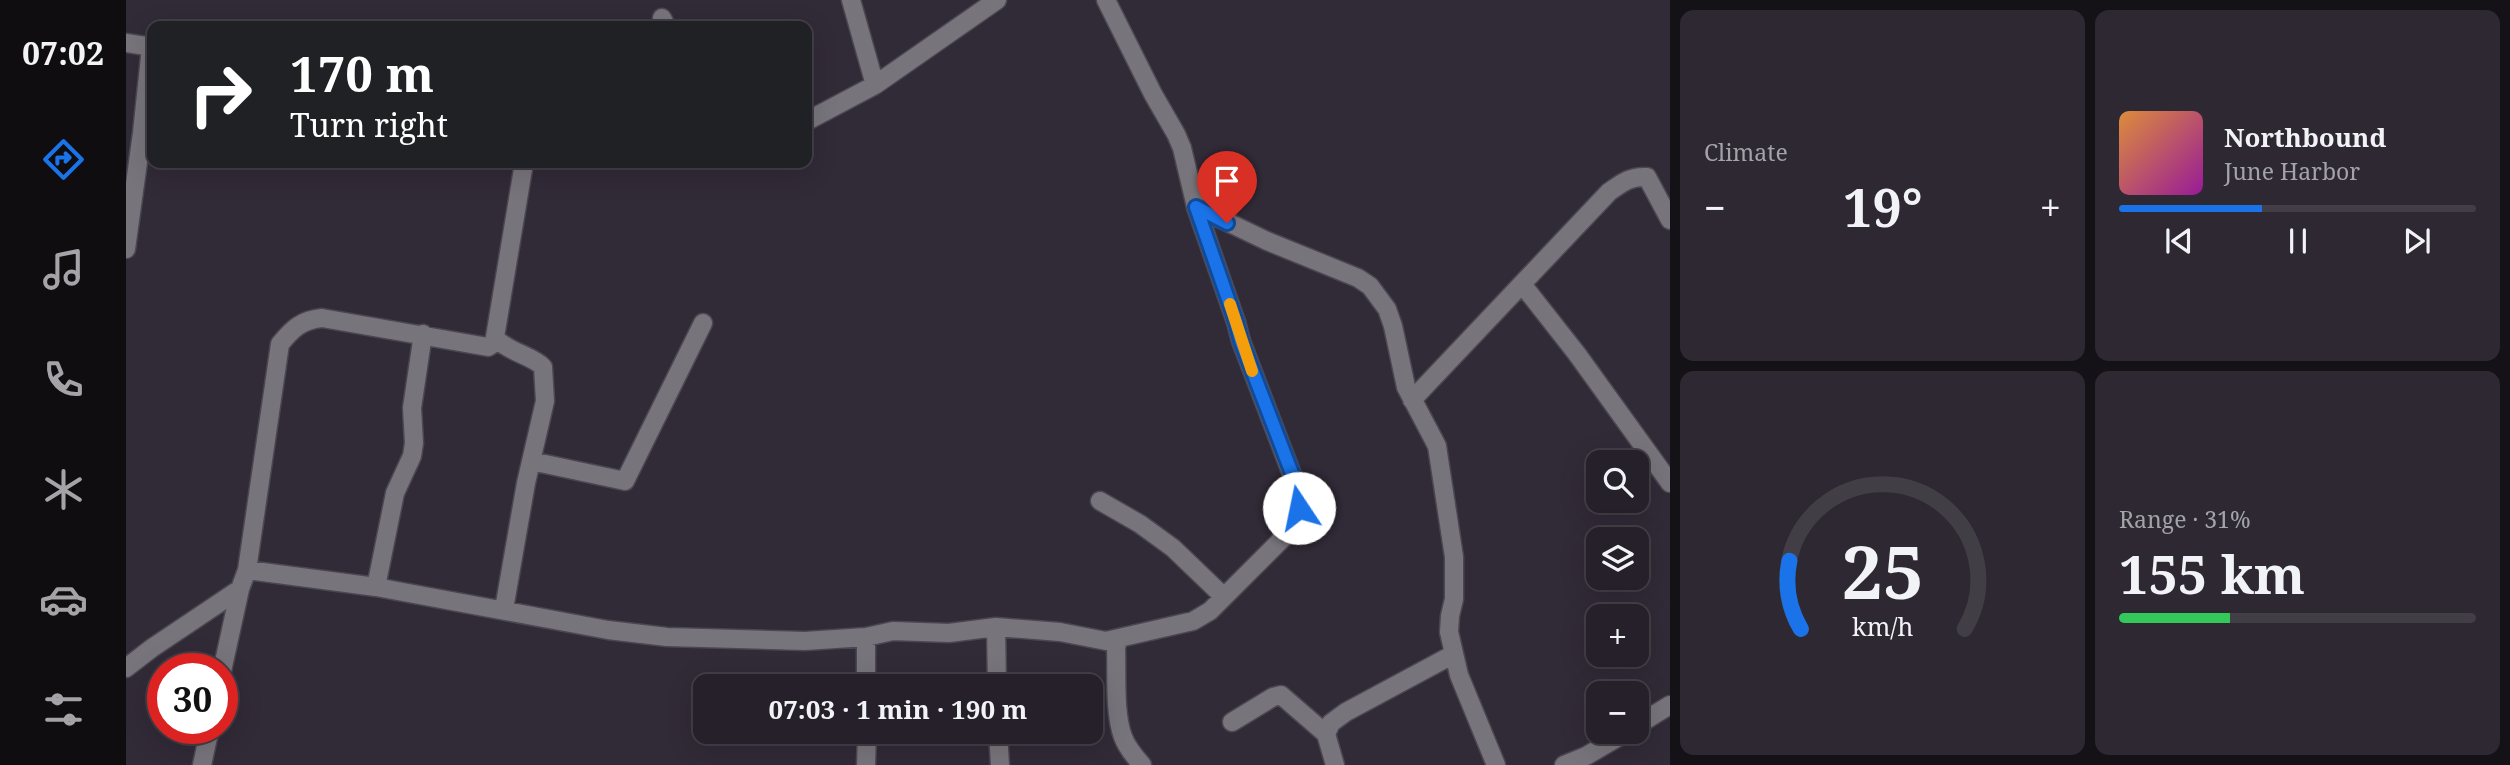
<!DOCTYPE html>
<meta charset="utf-8">
<style>
:root{--surface:#252029;--page:#2d2831;--text:#f1f3f6;--muted:#a3a3a8;--line:#423e46;--accent:#1a73e8}
body{margin:0;font-family:"Noto Serif",serif;background:var(--page);color:var(--text);height:100vh;display:flex;flex-direction:column;font-size:26px;white-space:nowrap}
*{box-sizing:border-box;margin:0}
p{font-size:23px;color:var(--muted)}
.icon{flex:none;width:38px;height:38px;fill:none;stroke:currentColor;stroke-width:2;stroke-linecap:round;stroke-linejoin:round}
.map{position:relative;flex:1;overflow:hidden}
.details{display:flex;flex-direction:column;gap:10px;padding:10px;background:#141217;width:840px}
.details>*{flex:none}
.banner{position:absolute;left:21px;top:21px;width:665px;height:147px;border-radius:14px;box-shadow:0 7px 28px #0002,0 0 0 2px var(--line);background:#202124;color:#fff;overflow:hidden}
.buttons{position:absolute;left:1460px;top:450px;display:grid;gap:14px}
.buttons a{display:grid;place-items:center;width:63px;height:63px;border-radius:14px;background:var(--surface);box-shadow:0 7px 28px #0002,0 0 0 2px var(--line);font-size:35px}
.speed{position:absolute;left:21px;top:653px;display:flex;gap:14px;font-size:35px;font-weight:700;text-align:center}
.speed>*{display:grid;place-content:center;width:91px;height:91px;border-radius:50%;background:var(--surface);box-shadow:0 7px 28px #0002,0 0 0 2px var(--line);line-height:1}
.speed .limit{border:10px solid #d22;background:#fff;color:#111}
.pin{position:absolute;display:grid;place-items:center;width:60px;height:60px;color:#fff;margin:-72px -30px;border-radius:50% 50% 50% 0;rotate:-45deg;box-shadow:0 0 7px #0007}
.pin .icon{rotate:45deg}
.me{position:absolute;width:77px;margin:-38px;rotate:349deg;stroke-linejoin:round;filter:drop-shadow(0 0 5px #0008)}
.turn{display:flex;align-items:center;gap:24px;height:147px;padding:0 28px;font-size:32px}
.turn .icon{width:91px;height:91px;stroke-width:2.5}
.turn b{display:block;font-size:49px;line-height:60px}
.big{font-size:52px;font-weight:700;line-height:1.1}
.details .card{flex:1;display:flex;flex-direction:column;justify-content:center;gap:10px;min-width:0;padding:0 24px;border-radius:14px;background:var(--page)}
.details .dial{align-items:center;gap:0}
.dial svg{height:182px;overflow:visible;fill:none;stroke:var(--line);stroke-width:7;stroke-linecap:round;text-anchor:middle}
.dial text{fill:var(--text);stroke:none}
.song{display:flex;align-items:center;gap:21px}
.cover{width:84px;height:84px;border-radius:10px;background:linear-gradient(135deg,hsl(30 70% 55%),hsl(300 70% 35%))}
.played{height:7px;border-radius:4px;background:linear-gradient(90deg,var(--accent) 40%,var(--line) 40%)}
.keys{display:flex;justify-content:space-around;direction:ltr}
.heat{display:flex;justify-content:space-between;align-items:center;font-size:38px;direction:ltr}
.charge{height:10px;border-radius:5px;background:linear-gradient(90deg,#34c759 31%,var(--line) 0)}
.details .tiles{flex:1;display:grid;gap:10px;grid-template-columns:repeat(2,1fr)}
.trip{position:absolute;left:567px;top:674px;width:410px;height:70px;border-radius:14px;background:var(--surface);box-shadow:0 7px 28px #0002,0 0 0 2px var(--line);font-weight:700;line-height:70px;text-align:center}
main{display:flex;flex:1;min-height:0}
.dock{display:flex;flex-direction:column;width:126px;justify-content:space-around;align-items:center;background:#0f0d10;color:var(--muted)}
.dock .icon{width:49px;height:49px}
.dock .selected{color:var(--accent)}
.dock b{font-size:32px;color:var(--text)}
.map>svg:first-child{display:block}
</style>
<main>
<nav class="dock">
<b>07:02</b>
<svg class="icon selected" aria-label="directions" viewBox="0 0 24 24"><path d="M12 3l9 9-9 9-9-9zM9 14v-3h6M13 9l2 2-2 2"/></svg>
<svg class="icon" aria-label="music" viewBox="0 0 24 24"><path d="M9 18V5l10-2v13"/><circle cx="6" cy="18" r="3"/><circle cx="16" cy="16" r="3"/></svg>
<svg class="icon" aria-label="phone" viewBox="0 0 24 24"><path d="M5 4h4l2 5-3 2q2 4 5 5l2-3 5 2v4C11 20 4 13 5 4z"/></svg>
<svg class="icon" aria-label="climate" viewBox="0 0 24 24"><path d="M12 3v18M4 7l16 10M4 17L20 7"/></svg>
<svg class="icon" aria-label="car" viewBox="0 0 24 24"><path d="M5 17H2v-5l4-1 3-4h7l3 4 3 1v5h-3M9 17h6M6 11h13"/><circle cx="7" cy="17" r="2"/><circle cx="17" cy="17" r="2"/></svg>
<svg class="icon" aria-label="filters" viewBox="0 0 24 24"><path d="M4 7h16M4 17h16"/><circle cx="9" cy="7" r="2"/><circle cx="15" cy="17" r="2"/></svg>
</nav>
<div class="map">
<svg width="1544" height="765" viewBox="0 0 1544 765">
<rect width="100%" height="100%" fill="#312a37"/>
<g fill="none" stroke-linecap="round" stroke-linejoin="round">
<g stroke="#4c4652" stroke-width="21">
<path id="minor" d="M725,0l24,85
M980,0l47,94 23,40 6,14 14,59 71,34 91,37 12,8 17,23 6,17 13,61 31,59 17,111v42l-4,17 -1,16 10,43 37,90
M536,18l4,8
M0,43l26,4
M681,121l68,-36 122,-85
M0,249l16,-116 9,-86
M1396,284l55,70 93,129
M370,339c15,14 37,17 47,28l2,34 -19,82 -22,126
M1286,400l197,-208c13,-9 21,-16 38,-15l23,43
M405,461l94,20 78,-158
M974,501l40,23 33,24 51,49
M121,570l129,17 232,43 59,7 138,4 61,-4 27,-6 56,2 47,-6 64,5 46,9 87,-20 17,-10 79,-79 10,-24 -1,-18 -57,-149 -5,-19 -40,-115
M250,587l19,-94 17,-37 2,-13 -2,-35 11,-74
M870,627l1,59
M992,639l-2,9c1,27 -2,65 7,89 4,11 12,20 19,28
M0,668l26,-20 88,-59
M96,671l18,-82 7,-19 33,-226c13,-16 22,-24 42,-26l166,29 6,-4 30,-180
M740,686v-49
M1106,722l41,-25 8,-2 45,39
M1510,726l34,-21
M872,732l2,33
M76,765l8,-37
M740,765l1,-33
M1209,765l-9,-31 5,-11 15,-11 108,-58
M1438,765l22,-9 41,-24"/>
</g>
<use href="#minor" stroke="#78747b" stroke-width="18"/>
</g>
<g fill="none" stroke-linecap="round" stroke-linejoin="round">
<g stroke="#114b97" stroke-width="18">
<path id="route" d="M1101,223l-31,-16 40,115 5,19 57,148 1,19"/>
</g>
<use href="#route" stroke="#1a73e8" stroke-width="12"/>
<path stroke="#f59e0b" stroke-width="12" d="M1104,304l22,67"/>
</g>
</svg>
<div class="buttons">
<a><svg class="icon" aria-label="search" viewBox="0 0 24 24"><circle cx="10" cy="10" r="6"/><path d="M15 15l6 6"/></svg></a>
<a><svg class="icon" aria-label="layers" viewBox="0 0 24 24"><path d="M12 4l9 5-9 5-9-5zM3 14l9 5 9-5"/></svg></a>
<a>+</a>
<a>−</a>
</div>
<div class="speed"><div class="limit">30</div></div>
<div class="pin" style="left:1101px;top:223px;background:#d93025"><svg class="icon" aria-label="arrive" viewBox="0 0 24 24"><path d="M6 21V4h12l-3 4 3 4H6"/></svg></div>
<svg class="me" style="left:1173px;top:508px" viewBox="-20 -20 40 40"><circle r="19" fill="#fff"/><path d="M0-13L10 11 0 6-10 11z" fill="#1a73e8"/></svg>
<div class="trip">07:03 · 1 min · 190 m</div>
<div class="banner">
<div class="turn"><svg class="icon" aria-label="right" viewBox="0 0 24 24"><path d="M7 20v-9h11M14 6l5 5-5 5"/></svg><div><b>170 m</b>Turn right</div></div>
</div>
</div>
<section class="details">
<div class="tiles">
<div class="card"><p>Climate</p>
<div class="heat"><a>−</a><b class="big">19°</b><a>+</a></div>
</div>
<div class="card">
<div class="song"><i class="cover"></i><div><b>Northbound</b><p>June Harbor</p></div></div>
<div class="played"></div>
<div class="keys"><svg class="icon" aria-label="previous" viewBox="0 0 24 24"><path d="M18 5L8 12l10 7zM5 5v14"/></svg><svg class="icon" aria-label="pause" viewBox="0 0 24 24"><path d="M8 5v14M16 5v14"/></svg><svg class="icon" aria-label="next" viewBox="0 0 24 24"><path d="M6 5l10 7-10 7zM19 5v14"/></svg></div>
</div>
<div class="card dial"><svg viewBox="0 0 100 80">
<path d="M14 69A42 42 0 1 1 86 69"/>
<path d="M14 69A42 42 0 0 1 9 39" stroke="#1a73e8"/>
<text x="50" y="56" font-size="32" font-weight="700">25</text>
<text x="50" y="72" font-size="11">km/h</text>
</svg></div>
<div class="card"><p>Range · 31%</p><b class="big">155 km</b><div class="charge"></div></div>
</div>
</section>
</main>
